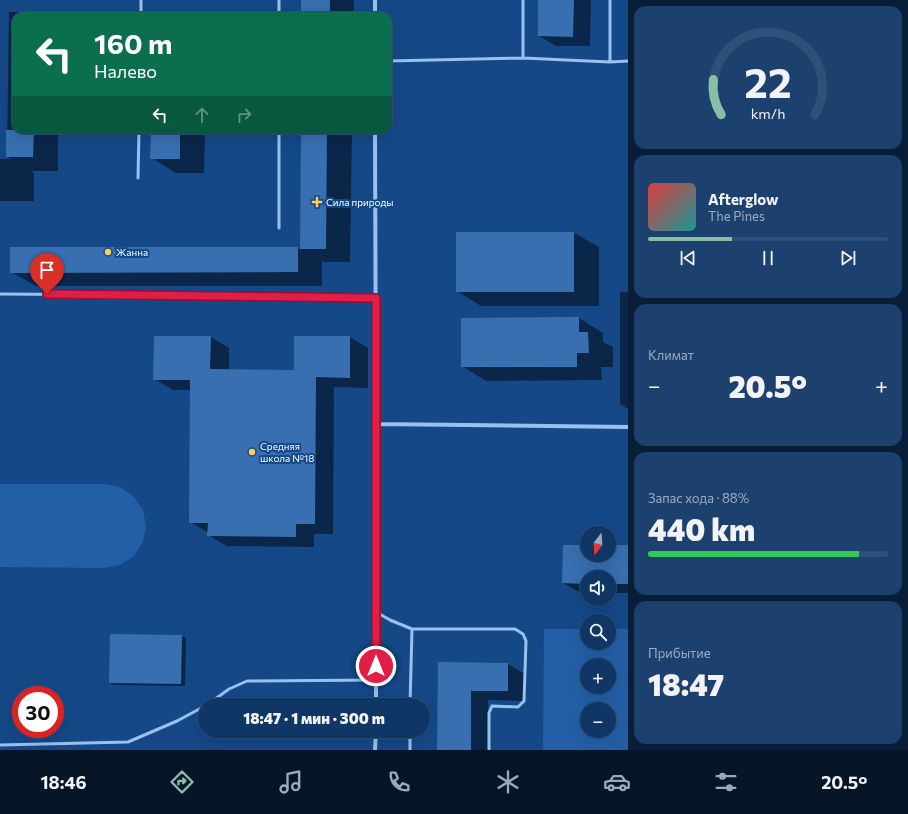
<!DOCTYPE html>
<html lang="ru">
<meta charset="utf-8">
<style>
:root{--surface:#0f3665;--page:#1d416e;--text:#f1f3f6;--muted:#9babbf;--line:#2f5079;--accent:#8abfa5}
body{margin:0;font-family:Commissioner,sans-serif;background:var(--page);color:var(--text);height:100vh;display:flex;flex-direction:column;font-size:15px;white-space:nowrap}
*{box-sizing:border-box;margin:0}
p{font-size:13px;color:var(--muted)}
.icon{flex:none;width:22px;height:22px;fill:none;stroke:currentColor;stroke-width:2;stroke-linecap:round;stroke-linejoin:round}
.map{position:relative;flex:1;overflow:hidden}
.side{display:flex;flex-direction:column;gap:6px;padding:6px;background:#081e38;width:280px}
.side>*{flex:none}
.hud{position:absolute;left:12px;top:12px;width:380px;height:122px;border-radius:12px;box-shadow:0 4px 16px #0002,0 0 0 1px var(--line);background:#0b6e4f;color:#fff;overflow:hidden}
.needle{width:26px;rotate:197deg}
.fabs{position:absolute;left:580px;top:526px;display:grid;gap:8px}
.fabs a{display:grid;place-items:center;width:36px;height:36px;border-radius:50%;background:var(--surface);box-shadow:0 4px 16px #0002,0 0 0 1px var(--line);font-size:20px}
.speed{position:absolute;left:12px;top:686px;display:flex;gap:8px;font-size:20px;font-weight:700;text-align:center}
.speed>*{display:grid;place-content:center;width:52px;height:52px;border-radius:50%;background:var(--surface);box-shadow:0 4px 16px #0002,0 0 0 1px var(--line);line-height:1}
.speed .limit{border:6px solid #d22;background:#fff;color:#111}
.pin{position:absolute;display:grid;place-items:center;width:34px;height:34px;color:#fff;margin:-41px -17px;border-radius:50% 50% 50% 0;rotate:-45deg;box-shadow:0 0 4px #0007}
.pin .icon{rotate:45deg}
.me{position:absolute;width:44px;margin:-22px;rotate:0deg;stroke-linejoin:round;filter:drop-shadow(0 0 3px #0008)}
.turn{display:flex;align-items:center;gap:14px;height:84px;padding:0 16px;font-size:18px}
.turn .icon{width:52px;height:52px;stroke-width:2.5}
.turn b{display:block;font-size:28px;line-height:34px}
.lanes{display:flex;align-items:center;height:38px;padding:0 16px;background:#0003;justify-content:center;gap:20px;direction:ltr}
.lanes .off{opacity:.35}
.big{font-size:30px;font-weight:800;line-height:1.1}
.side .widget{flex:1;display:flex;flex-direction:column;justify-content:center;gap:6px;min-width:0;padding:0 14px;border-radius:12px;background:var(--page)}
.side .dial{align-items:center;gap:0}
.dial svg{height:104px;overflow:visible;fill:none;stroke:var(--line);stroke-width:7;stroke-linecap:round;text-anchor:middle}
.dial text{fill:var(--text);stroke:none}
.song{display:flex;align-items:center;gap:12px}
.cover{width:48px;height:48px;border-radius:6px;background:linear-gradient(135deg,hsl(0 70% 55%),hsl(180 70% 35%))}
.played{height:4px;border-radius:2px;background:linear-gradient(90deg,var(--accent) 35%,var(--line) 35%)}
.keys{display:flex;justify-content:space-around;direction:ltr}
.heat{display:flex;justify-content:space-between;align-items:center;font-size:22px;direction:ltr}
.charge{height:6px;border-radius:3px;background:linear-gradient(90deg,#34c759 88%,var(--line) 0)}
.trip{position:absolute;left:198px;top:698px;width:232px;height:40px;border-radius:20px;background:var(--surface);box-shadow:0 4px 16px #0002,0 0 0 1px var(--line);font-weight:800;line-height:40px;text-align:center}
.tabs{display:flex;height:64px;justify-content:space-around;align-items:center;background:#061628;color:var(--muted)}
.tabs .icon{width:28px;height:28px}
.tabs .active{color:var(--accent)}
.tabs b{font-size:18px;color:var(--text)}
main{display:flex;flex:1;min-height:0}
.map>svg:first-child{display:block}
</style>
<main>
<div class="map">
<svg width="628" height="750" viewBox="0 0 628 750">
<rect width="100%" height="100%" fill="#144887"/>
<path fill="#235fa6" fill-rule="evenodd" d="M0,484h104l16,3 14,10 9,13 3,16 -3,16 -9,14 -14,9 -16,3 -104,-1z
M544,629h43v14h22v-14h19v121h-85zM587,665h22v22h-22zM587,709h22v22h-22z"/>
<path fill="#0007" d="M302,0h52v16h-52z
M539,0h52l-1,46h-34l-17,-10z
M9,12h26l6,4h-25v114h42v41h-28l4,2v28h-34v-42h11l-4,-2z
M154,12l27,1 7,3h-34z
M152,130h53l-1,43h-28l-24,-15z
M302,130h50l-2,132h-25l-3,-1v25h-286l-25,-14 287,-24 3,2z
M457,233h117l25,14v59h-118l-24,-15z
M620,292h8v117l-8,-5z
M579,318l24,15v9l10,5v20h-12l1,13 -116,1 -24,-15z
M211,337l18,11v23h66v-34h55l18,11v40l-34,-1 -1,147h-19v13l-87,-1 -19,-11 1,-2 -19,-11 1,-132h-18l-19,-11z
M587,546v9h22v-9h19v47h-19v-16h-22v16h-6l-18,-10z
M182,636l4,2 -1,48 -71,-1 -4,-2z
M439,663l69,1 17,10v27l-37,-1v50h-50z"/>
<path fill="#376fb0" d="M301,0h29v16h-29z
M538,0h36l-1,37 -35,-1z
M6,130h28l-1,27h-27z
M151,130h29v29h-30z
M301,130h26l-1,119h-26z
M456,232h118v60h-118z
M10,247h288v25l-288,1z
M579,317v15h9l1,21h-12v14h-116v-49z
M154,336h57l-1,33 84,1v-34h56v42l-34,-1 -1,147h-19v13l-89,-1 1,-13h-19l1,-143h-37z
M563,545h24v10h22v-10h19v39h-19v-7h-22v7l-25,-1z
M110,634l72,1 -1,49 -72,-1z
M438,662l70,1v28h-37v59h-34z"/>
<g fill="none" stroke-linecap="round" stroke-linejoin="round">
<path stroke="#99c1ef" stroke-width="3" d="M141,16v-16
M279,16v-16
M523,58v-58
M388,61l135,-3 87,4 18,-1
M610,62v-62
M138,178l1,-48
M279,228v-98
M0,294l376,3
M376,612l14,8 22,9h103l8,5 3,7 -2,60 -6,6 -26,-1 -3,7v37
M207,705l22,-16 18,-8 129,-1
M410,705l2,-76
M0,745l128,-3 49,-21 28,-15
M410,750v-19"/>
<path stroke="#99c1ef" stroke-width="4" d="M375,0v16
M375,130l1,294v281
M376,424l252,3
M375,750l1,-19"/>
</g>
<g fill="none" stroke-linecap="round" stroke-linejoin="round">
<g stroke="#92132f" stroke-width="10">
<path id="route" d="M47,294l329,4v368"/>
</g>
<use href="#route" stroke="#e11d48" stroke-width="7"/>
</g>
<g fill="#ffcc57" stroke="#144887" stroke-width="1.5">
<path d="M315 196h4v4h4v4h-4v4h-4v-4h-4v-4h4z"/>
<circle cx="108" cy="252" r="4"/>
<circle cx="252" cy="452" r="4"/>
</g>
<g text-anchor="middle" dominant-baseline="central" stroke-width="4" stroke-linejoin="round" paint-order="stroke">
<g font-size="10" fill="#fff" stroke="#144887" text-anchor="start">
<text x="326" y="202">Сила природы</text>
<text x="116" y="252">Жанна</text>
<text x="260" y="446">Средняя<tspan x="260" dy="12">школа №18</tspan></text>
</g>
</g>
</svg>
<div class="fabs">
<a><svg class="needle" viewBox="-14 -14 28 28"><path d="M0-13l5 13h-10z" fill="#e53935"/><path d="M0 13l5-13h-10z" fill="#9babbf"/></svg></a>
<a><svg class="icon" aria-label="sound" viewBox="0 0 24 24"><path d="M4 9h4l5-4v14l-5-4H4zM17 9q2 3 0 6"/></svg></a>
<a><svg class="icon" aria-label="search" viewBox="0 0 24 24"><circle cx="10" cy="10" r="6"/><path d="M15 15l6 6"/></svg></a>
<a>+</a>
<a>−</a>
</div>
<div class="speed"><div class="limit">30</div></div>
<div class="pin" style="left:47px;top:294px;background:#d93025"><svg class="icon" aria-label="arrive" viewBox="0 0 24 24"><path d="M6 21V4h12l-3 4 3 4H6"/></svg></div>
<svg class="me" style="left:376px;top:666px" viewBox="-20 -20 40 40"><circle r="17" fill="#e11d48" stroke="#fff" stroke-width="3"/><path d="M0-11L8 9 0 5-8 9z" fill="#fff"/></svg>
<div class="trip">18:47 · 1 мин · 300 m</div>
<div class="hud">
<div class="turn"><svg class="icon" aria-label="left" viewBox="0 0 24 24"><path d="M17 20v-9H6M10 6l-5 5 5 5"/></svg><div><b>160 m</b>Налево</div></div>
<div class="lanes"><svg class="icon" aria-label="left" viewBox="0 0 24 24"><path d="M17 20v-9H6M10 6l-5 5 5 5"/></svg><svg class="icon off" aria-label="ahead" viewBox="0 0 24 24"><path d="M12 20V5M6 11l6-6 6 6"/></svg><svg class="icon off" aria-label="right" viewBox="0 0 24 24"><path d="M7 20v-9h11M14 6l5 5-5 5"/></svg></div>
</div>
</div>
<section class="side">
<div class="widget dial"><svg viewBox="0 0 100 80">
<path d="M14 69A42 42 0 1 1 86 69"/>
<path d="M14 69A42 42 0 0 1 8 42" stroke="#8abfa5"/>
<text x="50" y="56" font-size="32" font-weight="700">22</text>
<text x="50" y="72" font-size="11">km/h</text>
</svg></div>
<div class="widget">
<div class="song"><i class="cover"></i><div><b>Afterglow</b><p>The Pines</p></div></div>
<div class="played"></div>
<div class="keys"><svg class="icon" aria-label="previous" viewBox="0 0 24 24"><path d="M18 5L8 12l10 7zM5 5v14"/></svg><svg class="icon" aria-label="pause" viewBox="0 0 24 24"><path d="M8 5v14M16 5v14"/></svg><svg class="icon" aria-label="next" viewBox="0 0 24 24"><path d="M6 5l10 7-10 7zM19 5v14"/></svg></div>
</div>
<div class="widget"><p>Климат</p>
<div class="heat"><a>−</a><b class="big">20.5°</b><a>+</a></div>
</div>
<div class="widget"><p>Запас хода · 88%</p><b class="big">440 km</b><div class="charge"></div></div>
<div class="widget"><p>Прибытие</p><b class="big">18:47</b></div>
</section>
</main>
<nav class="tabs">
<b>18:46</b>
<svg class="icon active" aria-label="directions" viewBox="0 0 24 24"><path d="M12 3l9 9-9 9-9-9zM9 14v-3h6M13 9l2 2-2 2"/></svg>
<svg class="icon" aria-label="music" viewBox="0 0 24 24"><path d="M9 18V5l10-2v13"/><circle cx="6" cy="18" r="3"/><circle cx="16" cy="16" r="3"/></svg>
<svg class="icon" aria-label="phone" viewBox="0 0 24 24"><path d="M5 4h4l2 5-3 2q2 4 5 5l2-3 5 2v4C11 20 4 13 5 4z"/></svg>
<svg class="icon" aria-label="climate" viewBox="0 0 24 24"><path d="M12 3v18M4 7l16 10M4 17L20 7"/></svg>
<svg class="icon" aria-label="car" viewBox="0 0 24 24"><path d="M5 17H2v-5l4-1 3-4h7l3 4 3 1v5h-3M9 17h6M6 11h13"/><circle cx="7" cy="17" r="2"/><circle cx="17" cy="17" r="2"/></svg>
<svg class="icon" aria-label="filters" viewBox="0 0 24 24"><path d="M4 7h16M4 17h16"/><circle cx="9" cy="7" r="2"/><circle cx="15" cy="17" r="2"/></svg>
<b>20.5°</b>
</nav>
